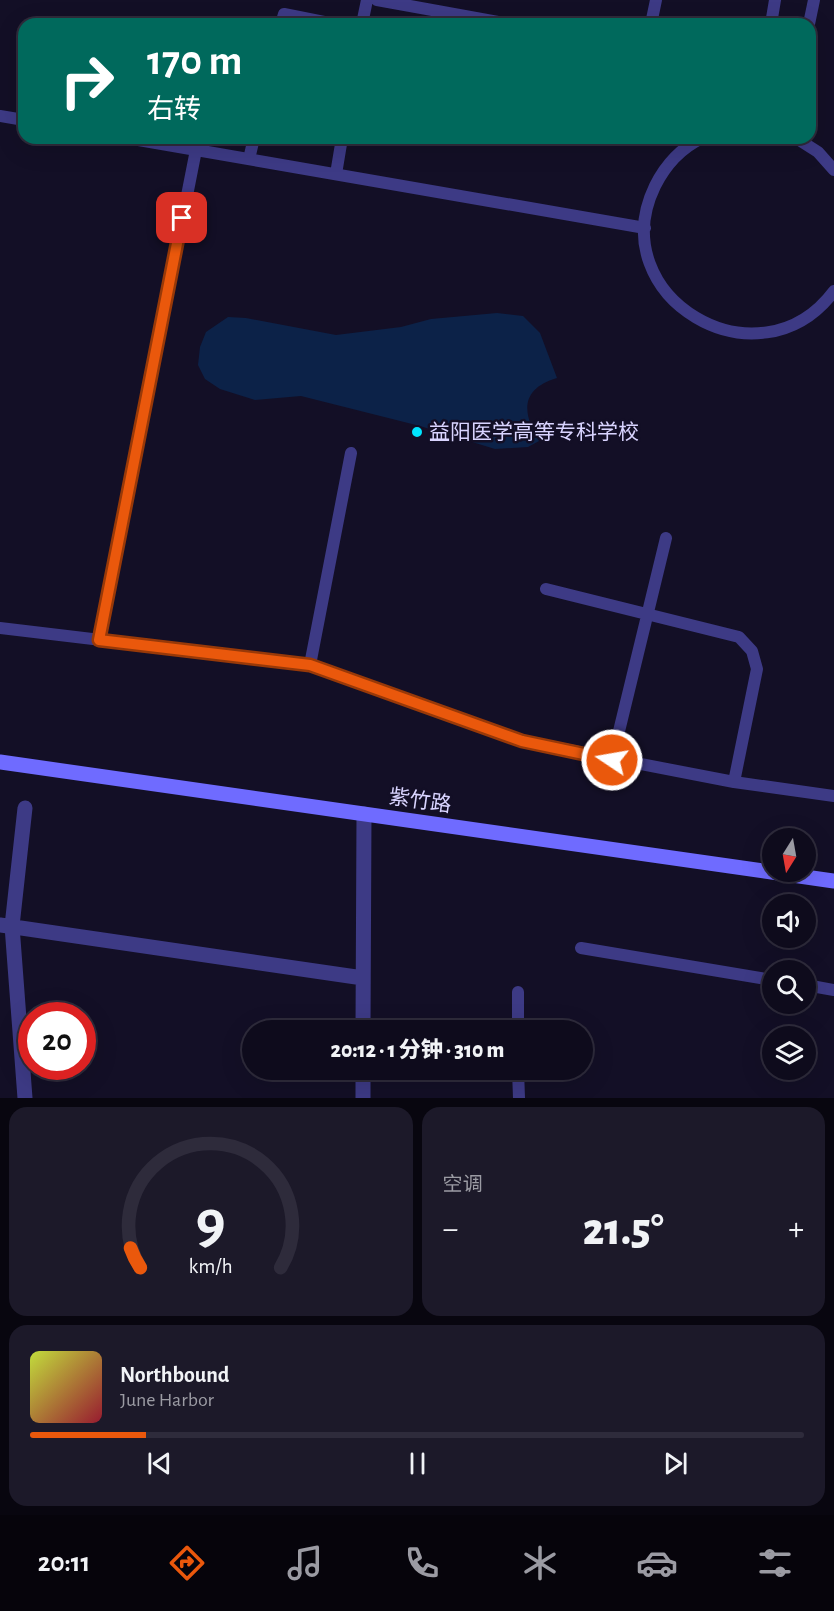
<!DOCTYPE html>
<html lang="zh">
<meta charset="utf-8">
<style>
:root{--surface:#0e0b1c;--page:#1c1929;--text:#f1f3f6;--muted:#9b9ba3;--line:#2e2b3b;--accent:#ea580c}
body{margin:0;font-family:"Alegreya Sans","Noto Sans SC",sans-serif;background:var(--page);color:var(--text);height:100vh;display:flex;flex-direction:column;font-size:22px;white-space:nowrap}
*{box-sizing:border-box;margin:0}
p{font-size:20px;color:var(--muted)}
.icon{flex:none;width:33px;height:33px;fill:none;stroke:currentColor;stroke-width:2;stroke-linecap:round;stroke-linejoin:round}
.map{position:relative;height:1098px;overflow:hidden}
.drawer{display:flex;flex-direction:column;gap:9px;padding:9px;background:#08060f;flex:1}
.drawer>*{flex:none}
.top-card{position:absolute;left:18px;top:18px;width:798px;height:126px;border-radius:18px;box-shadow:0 6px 24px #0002,0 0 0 2px var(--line);background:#00695c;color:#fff;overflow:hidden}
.needle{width:39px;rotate:191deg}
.controls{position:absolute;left:762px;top:828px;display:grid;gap:12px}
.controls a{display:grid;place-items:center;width:54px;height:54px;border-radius:50%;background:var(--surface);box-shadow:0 6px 24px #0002,0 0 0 2px var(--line);font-size:30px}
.speed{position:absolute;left:18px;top:1002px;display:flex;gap:12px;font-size:30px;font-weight:700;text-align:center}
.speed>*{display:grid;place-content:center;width:78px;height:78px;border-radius:50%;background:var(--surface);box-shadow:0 6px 24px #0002,0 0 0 2px var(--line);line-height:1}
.speed .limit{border:9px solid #d22;background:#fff;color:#111}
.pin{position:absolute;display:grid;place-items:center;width:51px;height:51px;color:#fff;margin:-26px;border-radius:12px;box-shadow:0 3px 9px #0006}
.me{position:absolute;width:66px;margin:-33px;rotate:282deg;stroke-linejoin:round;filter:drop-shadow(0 0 4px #0008)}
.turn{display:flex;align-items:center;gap:21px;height:126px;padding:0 30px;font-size:27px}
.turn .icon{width:78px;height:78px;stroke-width:2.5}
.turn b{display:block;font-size:42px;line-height:51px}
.big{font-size:45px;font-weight:800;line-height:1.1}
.drawer .card{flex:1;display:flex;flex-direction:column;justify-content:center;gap:9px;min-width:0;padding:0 21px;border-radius:18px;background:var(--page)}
.drawer .dial{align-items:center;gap:0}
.dial svg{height:156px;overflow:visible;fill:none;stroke:var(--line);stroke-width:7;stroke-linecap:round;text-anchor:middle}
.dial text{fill:var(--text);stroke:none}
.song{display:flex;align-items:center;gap:18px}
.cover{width:72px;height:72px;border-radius:9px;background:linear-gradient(135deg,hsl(70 70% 55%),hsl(350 70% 35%))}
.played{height:6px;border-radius:3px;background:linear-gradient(90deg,var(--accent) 15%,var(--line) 15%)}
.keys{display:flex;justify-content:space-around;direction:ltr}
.heat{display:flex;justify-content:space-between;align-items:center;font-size:33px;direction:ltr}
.drawer .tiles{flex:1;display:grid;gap:9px;grid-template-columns:1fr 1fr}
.card:last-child{grid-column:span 2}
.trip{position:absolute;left:242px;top:1020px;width:351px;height:60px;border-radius:30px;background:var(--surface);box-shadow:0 6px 24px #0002,0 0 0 2px var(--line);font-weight:800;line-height:60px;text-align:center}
.tab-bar{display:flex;height:96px;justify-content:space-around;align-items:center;background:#06040b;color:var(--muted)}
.tab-bar .icon{width:42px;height:42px}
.tab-bar .current{color:var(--accent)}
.tab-bar b{font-size:27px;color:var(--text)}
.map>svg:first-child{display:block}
</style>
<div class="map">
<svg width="834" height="1098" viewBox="0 0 834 1098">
<rect width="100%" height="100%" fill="#130f26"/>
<path fill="#0c2248" d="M497,313l26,3 17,17 17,45c-37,11 -35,35 -18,63l-11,6 -33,2 -75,-23 -119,-30 -46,4 -35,-11 -15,-10 -7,-14 2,-18 6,-15 22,-15 18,1 90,17 65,-8 30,-8z"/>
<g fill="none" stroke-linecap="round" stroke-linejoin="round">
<path stroke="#3d3a85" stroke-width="12" d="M377,0l133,24
M281,24l3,-10 50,10
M362,24l5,-24
M651,24l5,-24
M771,24l4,-24
M809,24l5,-24
M0,116l24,4
M127,138l518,90
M702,138c-21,10 -37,28 -47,48 -54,111 104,205 179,105
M796,138l22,14 16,18
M249,159l5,-21
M336,174l6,-36
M546,589l193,48 13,14 5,18 -23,113
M0,628l310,37 212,76 212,41 100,14
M99,641l97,-491
M310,665l41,-212
M612,760l54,-222
M581,948l191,32
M806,985l28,5
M518,992v38
M518,1070l1,28"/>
<path stroke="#3d3a85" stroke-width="15" d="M25,808l-13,118 13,172
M0,925l363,53
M363,1030l1,-216
M363,1098v-28"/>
<path stroke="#6f6bff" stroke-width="15" d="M0,762l834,119"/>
</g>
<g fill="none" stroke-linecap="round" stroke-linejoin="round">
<g stroke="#983908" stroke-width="15">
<path id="route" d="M182,218l-83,422 211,25 212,76 90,19"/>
</g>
<use href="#route" stroke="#ea580c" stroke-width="10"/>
</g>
<circle fill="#00e5ff" stroke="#130f26" stroke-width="2" cx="417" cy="432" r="6"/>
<g text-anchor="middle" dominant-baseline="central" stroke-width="5" stroke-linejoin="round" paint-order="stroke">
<g font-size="21" fill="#d9d4ff" stroke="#130f26" text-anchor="start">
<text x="429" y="432">益阳医学高等专科学校</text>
</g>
<g font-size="21" fill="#d9d4ff" stroke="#130f26">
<text transform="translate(420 801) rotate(8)">紫竹路</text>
</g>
</g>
</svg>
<div class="controls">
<a><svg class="needle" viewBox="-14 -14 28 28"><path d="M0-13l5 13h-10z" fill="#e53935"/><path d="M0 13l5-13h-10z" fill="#9b9ba3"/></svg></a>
<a><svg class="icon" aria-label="sound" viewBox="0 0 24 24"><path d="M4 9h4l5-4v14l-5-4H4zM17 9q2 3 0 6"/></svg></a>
<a><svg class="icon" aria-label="search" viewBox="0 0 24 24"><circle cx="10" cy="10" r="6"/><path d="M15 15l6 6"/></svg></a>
<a><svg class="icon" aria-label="layers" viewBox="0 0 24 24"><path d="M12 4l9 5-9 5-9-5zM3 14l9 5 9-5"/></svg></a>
</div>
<div class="speed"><div class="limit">20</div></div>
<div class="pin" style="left:182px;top:218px;background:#d93025"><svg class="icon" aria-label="arrive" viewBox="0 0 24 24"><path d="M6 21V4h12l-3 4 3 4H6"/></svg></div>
<svg class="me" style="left:612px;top:760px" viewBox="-20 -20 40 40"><circle r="17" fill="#ea580c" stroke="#fff" stroke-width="3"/><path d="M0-11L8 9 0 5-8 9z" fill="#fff"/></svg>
<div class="trip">20:12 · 1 分钟 · 310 m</div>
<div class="top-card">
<div class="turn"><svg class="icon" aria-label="right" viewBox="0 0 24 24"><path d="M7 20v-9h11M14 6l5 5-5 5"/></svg><div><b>170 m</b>右转</div></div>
</div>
</div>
<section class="drawer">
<div class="tiles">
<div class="card dial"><svg viewBox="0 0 100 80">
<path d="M14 69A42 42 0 1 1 86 69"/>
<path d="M14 69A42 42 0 0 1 9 59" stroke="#ea580c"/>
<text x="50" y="56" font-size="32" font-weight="700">9</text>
<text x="50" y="72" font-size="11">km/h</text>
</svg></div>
<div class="card"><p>空调</p>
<div class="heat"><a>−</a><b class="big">21.5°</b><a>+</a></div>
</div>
<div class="card">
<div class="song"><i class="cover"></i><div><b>Northbound</b><p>June Harbor</p></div></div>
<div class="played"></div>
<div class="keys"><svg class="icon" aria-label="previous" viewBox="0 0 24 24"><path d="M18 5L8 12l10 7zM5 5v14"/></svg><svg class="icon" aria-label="pause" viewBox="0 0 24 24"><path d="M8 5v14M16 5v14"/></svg><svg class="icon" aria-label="next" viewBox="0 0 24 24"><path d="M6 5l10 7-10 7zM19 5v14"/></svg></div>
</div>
</div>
</section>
<nav class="tab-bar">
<b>20:11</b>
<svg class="icon current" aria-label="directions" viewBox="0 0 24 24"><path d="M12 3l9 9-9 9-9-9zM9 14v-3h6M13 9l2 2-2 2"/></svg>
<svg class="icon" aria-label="music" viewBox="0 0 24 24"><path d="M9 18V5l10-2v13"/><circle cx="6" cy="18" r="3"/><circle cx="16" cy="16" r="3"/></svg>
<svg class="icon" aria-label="phone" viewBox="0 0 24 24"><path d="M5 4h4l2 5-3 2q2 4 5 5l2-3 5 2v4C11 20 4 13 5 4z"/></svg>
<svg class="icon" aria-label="climate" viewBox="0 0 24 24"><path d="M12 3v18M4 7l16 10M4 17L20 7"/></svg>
<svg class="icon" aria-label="car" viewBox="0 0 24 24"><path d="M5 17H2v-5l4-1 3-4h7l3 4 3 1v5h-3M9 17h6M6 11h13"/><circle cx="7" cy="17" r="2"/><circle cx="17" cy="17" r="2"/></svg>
<svg class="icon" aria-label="filters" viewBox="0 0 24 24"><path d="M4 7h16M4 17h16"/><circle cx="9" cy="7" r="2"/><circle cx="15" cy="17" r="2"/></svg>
</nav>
